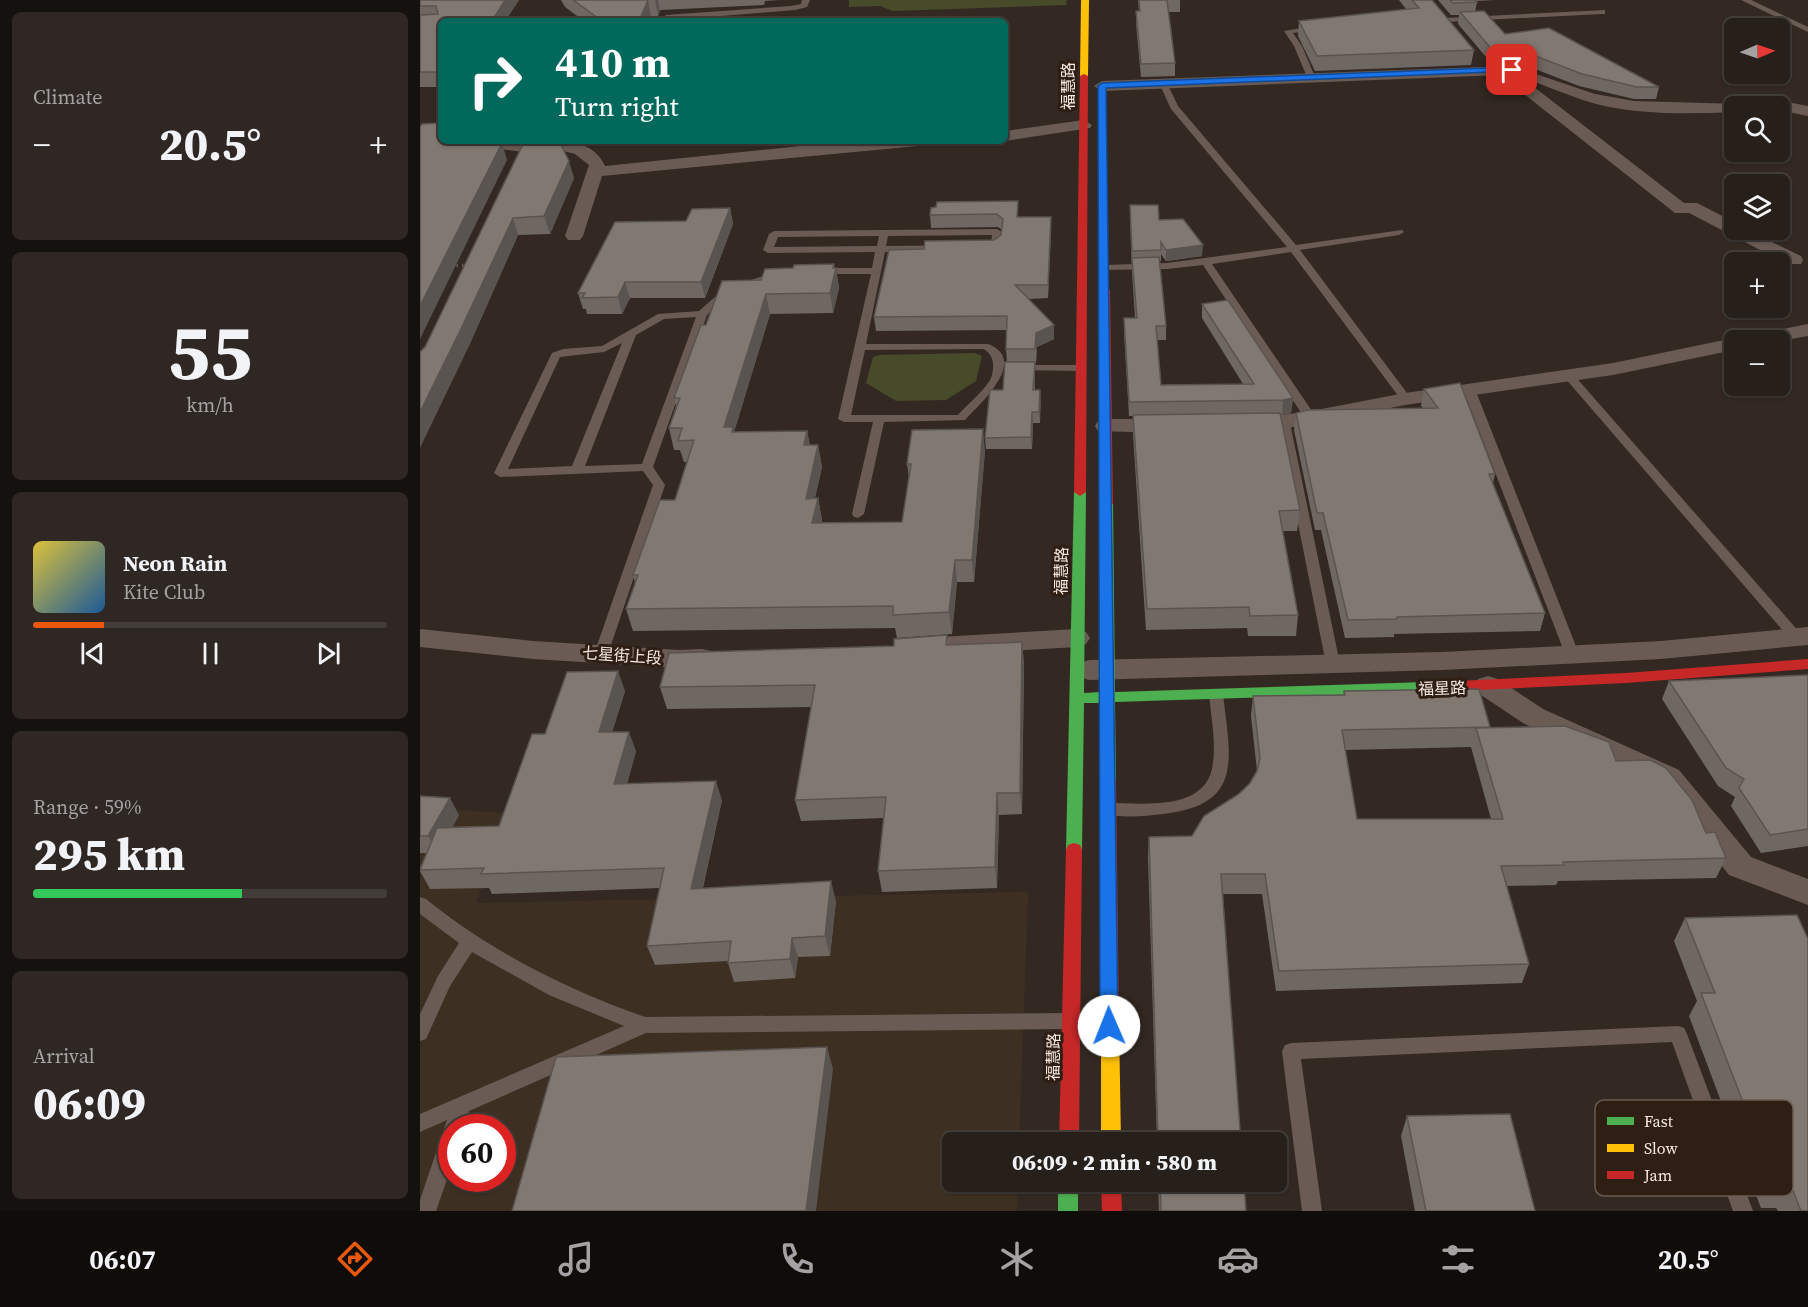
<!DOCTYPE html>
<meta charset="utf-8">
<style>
:root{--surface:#261f1a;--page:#2e2723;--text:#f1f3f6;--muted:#a4a2a2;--line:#423d39;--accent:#ea580c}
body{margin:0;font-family:"Source Serif 4","Noto Sans SC",serif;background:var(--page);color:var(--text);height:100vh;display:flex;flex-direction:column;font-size:22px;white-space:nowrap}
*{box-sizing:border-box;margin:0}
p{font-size:20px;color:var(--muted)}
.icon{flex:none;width:33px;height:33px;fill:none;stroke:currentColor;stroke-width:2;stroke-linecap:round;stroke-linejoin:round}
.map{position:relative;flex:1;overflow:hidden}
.drawer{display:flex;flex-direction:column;gap:12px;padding:12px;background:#15110e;width:420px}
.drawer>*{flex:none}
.guide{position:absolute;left:18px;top:18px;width:570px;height:126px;border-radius:9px;box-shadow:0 2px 4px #0004,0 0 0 2px var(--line);background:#00695c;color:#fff;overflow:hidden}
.needle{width:39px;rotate:88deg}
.tools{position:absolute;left:1304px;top:18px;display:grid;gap:12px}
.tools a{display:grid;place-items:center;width:66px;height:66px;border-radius:9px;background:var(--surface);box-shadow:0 2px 4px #0004,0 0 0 2px var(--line);font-size:30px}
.speed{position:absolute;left:18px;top:1114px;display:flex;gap:12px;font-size:30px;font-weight:700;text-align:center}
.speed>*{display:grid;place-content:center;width:78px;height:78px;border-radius:50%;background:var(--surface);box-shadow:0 2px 4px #0004,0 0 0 2px var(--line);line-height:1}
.speed .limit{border:9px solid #d22;background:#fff;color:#111}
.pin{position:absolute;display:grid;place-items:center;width:51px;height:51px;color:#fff;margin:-26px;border-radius:12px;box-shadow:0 3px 9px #0006}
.me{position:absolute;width:66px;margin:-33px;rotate:359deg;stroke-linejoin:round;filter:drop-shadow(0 0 4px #0008)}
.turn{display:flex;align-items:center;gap:21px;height:126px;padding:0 18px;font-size:27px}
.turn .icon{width:78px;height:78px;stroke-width:2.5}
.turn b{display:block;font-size:42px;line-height:51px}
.big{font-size:45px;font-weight:800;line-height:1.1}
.drawer .tile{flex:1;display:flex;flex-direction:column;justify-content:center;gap:9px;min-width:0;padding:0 21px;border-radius:9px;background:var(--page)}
.drawer .dial{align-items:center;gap:0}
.dial b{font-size:78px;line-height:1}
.song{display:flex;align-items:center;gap:18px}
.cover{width:72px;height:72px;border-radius:9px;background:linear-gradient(135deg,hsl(50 70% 55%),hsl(210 70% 35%))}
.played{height:6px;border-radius:3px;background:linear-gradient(90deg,var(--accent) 20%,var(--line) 20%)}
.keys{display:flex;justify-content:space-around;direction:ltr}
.heat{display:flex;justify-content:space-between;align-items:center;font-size:33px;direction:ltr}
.charge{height:9px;border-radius:4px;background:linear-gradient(90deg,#34c759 59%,var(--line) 0)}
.trip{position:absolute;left:522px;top:1132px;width:345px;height:60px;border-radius:9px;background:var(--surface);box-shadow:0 2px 4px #0004,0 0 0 2px var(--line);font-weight:800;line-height:60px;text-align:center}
.tabs{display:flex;height:96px;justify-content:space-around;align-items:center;background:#0f0c0a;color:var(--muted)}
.tabs .icon{width:42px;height:42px}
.tabs .current{color:var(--accent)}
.tabs b{font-size:27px;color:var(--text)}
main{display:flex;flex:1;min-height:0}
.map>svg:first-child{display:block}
</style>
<main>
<section class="drawer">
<div class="tile"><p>Climate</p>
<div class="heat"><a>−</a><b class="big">20.5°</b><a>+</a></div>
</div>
<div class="tile dial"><b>55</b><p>km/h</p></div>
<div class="tile">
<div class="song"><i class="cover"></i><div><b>Neon Rain</b><p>Kite Club</p></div></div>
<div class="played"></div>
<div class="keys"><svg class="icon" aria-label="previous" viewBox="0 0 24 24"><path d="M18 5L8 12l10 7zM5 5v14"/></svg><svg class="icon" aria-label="pause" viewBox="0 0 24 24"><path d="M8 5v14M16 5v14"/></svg><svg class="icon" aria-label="next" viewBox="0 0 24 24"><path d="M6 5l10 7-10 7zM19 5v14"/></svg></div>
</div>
<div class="tile"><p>Range · 59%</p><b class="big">295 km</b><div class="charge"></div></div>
<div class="tile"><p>Arrival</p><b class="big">06:09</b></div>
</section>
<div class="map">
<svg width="1388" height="1211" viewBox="0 0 1388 1211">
<rect width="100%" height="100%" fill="#332922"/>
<path fill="#3d3023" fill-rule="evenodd" d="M0,808l88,5 -32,90 552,-11 -9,251h-67v39h66l-1,29h-597zM32,1128h50v51h-50z"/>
<path fill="#474b29" d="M429,0h218l-1,5 -173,6 -13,-5 -31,1z
M555,353l7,3 -6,25 -30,19 -50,1 -30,-18 7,-26 7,-2z"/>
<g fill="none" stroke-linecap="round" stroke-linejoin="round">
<path stroke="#675d56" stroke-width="3" stroke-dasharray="1.5 4" stroke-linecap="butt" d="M31,266l16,-1"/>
<path fill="#6a5c54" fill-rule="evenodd" d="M382,0h8l-3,7 -12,3 -134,11 5,-6 125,-9 10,-2z
M1321,0h10l57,27v5z
M1185,10v4h-3l-157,8 -4,-2 4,-2z
M895,26h3v4l-25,3 9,13 13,31 -4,2 -4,-2 -13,-31 -10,-15z
M740,81h6l12,25 118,139 106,-15 2,2 -5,3 -99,15 110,147v4h-8l-111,-149 -79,12 104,153 -6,3 -6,-3 -101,-152 -36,4 -67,1 -1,-2 5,-3 63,-2 120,-16 -116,-138 -12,-26z
M577,229l5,3 -2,16 -5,3 -110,1 -19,92h122c41,16 -7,59 -23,76l-81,2 -20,92 -6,4 -4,-1 -2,-3 21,-92h-29l-6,-3 33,-145h-53l-5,-3 5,-3h54l3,-16 -107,1 -5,-3 6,-16 5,-3zM572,235l-1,10 -105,1 2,-10zM459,236l-2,10 -103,1 4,-10zM563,349c11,5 12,17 8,29 -4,10 -25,28 -33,37h-107l14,-65z
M358,271l5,3 -1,2c-29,7 -54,18 -75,39l-54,152 12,18 -57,169 -7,5 -5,-1 -2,-4 59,-169 -10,-14 -143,6 -6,-4 58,-120 11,-4 39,-3 56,-32 41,-3 16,-14 18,-11zM276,317l-54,147 -57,2 51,-131 28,-16zM202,343l-50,123 -64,3 52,-112 44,-5z
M597,365h65l5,3 -5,3 -69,-1 -1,-2z
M1149,373l4,1 228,260 2,3 -2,3h-10l-226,-262v-4z
M1049,386l6,3 104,265 -2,4 -5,1 -7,-5 -102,-265z
M864,420l6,3 50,241 -2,4h-10l-2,-4 -48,-241z
M796,689l5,1 2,4c7,63 22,111 -60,120 -17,2 -43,5 -60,-1l-2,-4 2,-4 6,-2c35,0 99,9 104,-40 3,-22 -2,-47 -4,-69l2,-4z
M0,897l6,2c66,53 139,90 219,118l423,-4 6,2 3,6 -3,6 -6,2 -422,4 -177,78 -5,17h-12v37l-16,46h-16v-11l27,-80 -27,12v-18l204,-88 -75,-31 -77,-43 -22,34 -24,53 -6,2v-27l18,-38 21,-33 -39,-29z
M1258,1026l6,2 3,6 66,177h-20l-61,-169 -371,17 21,152h-20l-20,-160 3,-6 6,-2z"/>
<path fill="#6a5c54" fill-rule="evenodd" d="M1092,66l83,28 39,7 105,3 38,-4 31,6v10l-29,-6v-4h-45v6c-45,2 -90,3 -134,-7 -27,-7 -53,-19 -79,-28l163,126h13l37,19v8h13l54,26 2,4 -2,4h-14l-98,-51h-14l-175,-138 -398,16 -8,-5 8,-5z
M664,120l8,5 -2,3 -85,13v-10z
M48,141h47l15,3 2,3 -8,5 -48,-6z
M114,141c26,0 59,-3 71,25l244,-25h77l-8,5 -316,30 -19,60 -3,4h-12l-3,-4 24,-71 -14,-11 -39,-10z
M1388,324v12l-29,5 -35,-1 3,-4z
M1314,338l8,2h-8v10l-121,25 -208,30 -99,20 -39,6 -28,-1 -3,-5 3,-5 67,-8 99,-19 208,-30z
M686,419h63l8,2 3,5 -3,5 -8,2 -71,-2 -3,-5 3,-5z
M1388,627v18l-147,14 -219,11 -353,10 -9,-3 -4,-7 4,-7 9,-3 353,-8 219,-11z
M0,629l113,12 146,9 23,-1 9,2 4,7 -4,7 -32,3 -146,-9 -113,-12z
M657,629l9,3 4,6 -4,6 -9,3 -138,8 -9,-2 -4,-7 4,-7 9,-2z
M1068,676l10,3 45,30 136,61 72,87 57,22v26l-79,-30 -70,-89 -136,-63 -45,-30 -4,-7 4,-7z"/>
<path fill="#4caf50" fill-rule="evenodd" d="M660,488l6,4 -2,201 16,-1 1,-188 6,-4 6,4 2,188 342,-11 5,1 2,4 -2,4 -5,1 -342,11 1,78 -3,4 -5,2 -5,-2 -3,-4v-77h-16l-2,147 -2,5 -6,2 -6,-2 -2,-5 8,-358z
M638,1182h20v29h-20z"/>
<path fill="#ffc107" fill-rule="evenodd" d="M661,0h8l-1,76 -4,2 -4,-2z
M690,1014l6,2 3,6 2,121h-20v-121l3,-6z"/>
<path fill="#c62828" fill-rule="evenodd" d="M664,74l4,2 -2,416 -6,4 -6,-4 6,-416z
M685,287l5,3 3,214 -6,4 -6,-4 -1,-214z
M1388,659v10l-182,14 -169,8 -5,-1 -2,-4 2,-4 5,-1 169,-8z
M688,774l5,2 3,4 3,242 -3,6 -6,2 -6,-2 -3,-6 -1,-242 3,-4z
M654,843l6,2 2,5 -3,293h-20l7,-293 2,-5z
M681,1182h20l1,29h-20z"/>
</g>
<path fill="#6f6762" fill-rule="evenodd" d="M0,0h99l-14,21h-64v66h-21z
M141,0h219l-15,1 -1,4 -104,5 -2,6h-7l-2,5h-65l-19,-14z
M718,0h42v12h-12l7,51v13l-34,1 -5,-53v-13h3z
M979,0h33l42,50 -3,15 -156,6 -17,-35 1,-15 107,-12z
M1018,0h57l-19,1 1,1 -2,10 30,22 154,53 -3,12h-22l-55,-13 -62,-24 -25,2 -34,-40 1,-9h-8z
M104,142l50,36 -24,56 -32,1 -50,113 -43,-1z
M517,202l81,15h33v13l-3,68 -20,1 26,26v14l-17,8 -1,16h-1v27h5v33h-7l-1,26h-46l-1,-11 18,-48 4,-28 -1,-13 1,-19 -131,1 -2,-14 50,-68 70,-9 7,-5 1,-5 -4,-3 -67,1 -1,-13 6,-8z
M310,208l3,16 -28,74h-75l-8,16h-35l-1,-5h-3l-5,-16 108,-72z
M710,216l29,4 43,36 -36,5 -5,-7v7h-1l6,65v14h-9l4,45 82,-1 -41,-66v-14l91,94 -2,15 -11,2 20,95 -3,21h-14l15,84 -2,21h-48l-1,-8 -101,2 -13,-195v-19h-4l-5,-84v-14h11l-3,-46z
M373,268h43l3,20 -6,25 -63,1 -36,118 73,-1 3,14h8l4,22 -7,31h3l4,22 -1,3 81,-1 7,-44 -2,-14 78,-14 -11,132h-17l-5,52 -55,4 -2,-10 -262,3 -7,-22 9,-26 -2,-8 42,-75 12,-38h-3l-4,-12h-6l-5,-22 7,-22 -2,-8 32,-73 55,-45z
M1004,389l71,85 -2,9 52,130 -5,18 -146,3v3l-49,1 -24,-108h-6l-21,-100 2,-17 127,-5 -2,-2z
M527,635l1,10 74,-3 2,22 -2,150 -23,1 -2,73 -115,4 -4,-21 6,-53 -83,3 -6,-21 16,-93 -144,2 -7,-22 234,-41z
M1388,675v171l-47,7 -30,-47 4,-9 -17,-11 -56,-87 7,-18z
M205,691l-13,41 24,19 -9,32 95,17 -19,88 133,13 -6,55 -32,1 -3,21 -61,4 -6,-19v-2l-73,4 -8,-19 13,-58 -168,6 -3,-6 -59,1 -10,-18v-3l6,-15h-6v-57l39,19 -7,12 47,-1 46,-92z
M924,691l146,36 126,34 90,72 20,25 -10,20 -158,3 -2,4 -50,1 23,78 -7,19 -246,8 -14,-97h-39l18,249h-84l-9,-286 1,-20 43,-1 58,-53 7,-12 -6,-55 2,-20 90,-1zM1051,747l20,72h-134l-12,-69z
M1265,918l123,293h-30l-2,-3h-15l-72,-192 8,-15 -23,-60z
M987,1116l128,95h-120l-14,-75z
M738,1182h86l2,29h-87z"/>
<path fill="#5a5450" d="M85,0h14l-14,21h-13z
M228,0l3,16 -2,5h-10z
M235,0h3l2,10 -2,6z
M71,141h4l3,9 4,-7 5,17 -87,179v-33z
M149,161l5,17 -24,56 -6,-18z
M310,208l3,16 -28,74 -4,-16z
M631,217v13l-3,68v-13z
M93,218l5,17 -50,113 -48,100v-36z
M783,245l-1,11 -36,5v-11z
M414,264l1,7 1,-3 3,20 -6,25 -3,-20z
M205,282l5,16 -8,16 -4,-17z
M346,294l4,20 -36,118 4,17 -14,-22z
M634,325v14l-17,8 -1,16v-30z
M615,362v11l-1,29 -1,-12z
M620,390l1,12 -1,21 -1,-11z
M873,398l-2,15 -9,2 1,-15z
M612,412l1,11 -1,26 -1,-12z
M563,429l2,21 -11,132 -2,-22z
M387,431l4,22 -7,-8z
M398,445l4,22 -12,53 -4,-21z
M398,498l4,22 -5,25 -5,-22z
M535,560l2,22 -5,52 -3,-22z
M602,642l2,22 -2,150 -2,-21z
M198,671l7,20 -19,61 -7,-20z
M209,732l7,19 -14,53 -8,-20z
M296,781l6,19 -24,108 -7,-19z
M577,793l2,22 -2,73 -2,-21z
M30,798l9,17 -21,39 -10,-18z
M411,881l5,20 -6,55 -5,-20z
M372,938l6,19 -3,21 -5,-19z
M407,1047l6,22 -17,142h-10z"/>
<path fill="#817872" stroke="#5a5450" stroke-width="1.5" d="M0,0h85l-13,21h-51v51h-21v-57l18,-1 -2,-8h-16z
M153,0h75l-9,21h-37z
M719,0h28l8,63 -34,1 -5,-53h4z
M992,0h20l42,50 -157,6 -18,-35 120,-13z
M1030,0h25l2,2 -24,1z
M1064,11l21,23 44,-6 110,59h-22l-55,-13 -62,-24 -26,2 -34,-40z
M21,123v18h50l-2,2h13l-82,163v-179l2,-3z
M139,141l10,20 -25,55 -31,2 -52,111 -41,83v-60l5,-5 99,-205z
M598,201l-1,16h34l-3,68h-33l39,40 -18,8 -1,16h-29l1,-33 -133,1 15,-67 35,-1 1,-8 69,-1 7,-5 2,-16 -6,-5 -67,1 1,-7 5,-1 1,-5z
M710,205h28l1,15 24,-1 20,26 -37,5 -5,-8v8l-29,1z
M310,208l-29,74h-76l-7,15 -36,1 3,-5h-7l37,-71 71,-1 6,-12z
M739,257l7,69h-10l5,59 93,-1 -52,-80 26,-4 65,98 -10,2 -154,2 -5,-84h13l-5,-60z
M414,264l-1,4h3l-6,25 -64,1 -42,133h9l-1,5 75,-1 -3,14h14l-12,54 12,-1 -6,25 90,-1 9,-58h-4l5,-34 71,-1 -11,131h-17l-6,52 -56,3v-9l-267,3 12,-34h-5l27,-75h15l19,-60 -16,1 4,-13h-13l11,-30h-6l27,-73h5l16,-44 39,-1 4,-11 28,-1 1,-3z
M585,362h30l-2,28h7l-1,22h-7l-1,25 -46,1 5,-48h13z
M1040,383l35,91h-6l56,139 -148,4v2l-49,1 -25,-107h-6l-21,-100 12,-3 130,-2 -14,-19z
M860,413l20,97 -21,1 19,104 -48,1 -1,-9 -102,2 -14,-194z
M527,635l-1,10 76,-3 -2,151h-23l-2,74 -117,4 8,-74 -91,3 20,-115 -155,2 9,-34 225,-7v-7z
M198,671l-19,61h30l-15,52 102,-3 -25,108 140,-8 -6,55 -33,2 -2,21 -62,4 3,-22 -84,5 17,-78 -183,6 3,-6 -64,2 17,-42 62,-2 33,-92h13l22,-62z
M1388,675v154l-38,6 -31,-47 5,-9 -18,-11 -57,-87z
M1059,689l11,38 -148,3 15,89h146l-27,-91 89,-2 44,16 7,19 34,-1 16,8 26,32 14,33 9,-1 11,26 -163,4 1,3 -63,1 28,98 -250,7 -14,-97h-44l20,269h-83l-9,-306 43,-1 12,-20 35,-22 11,-11 7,-12 3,-13 -7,-62 92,-1 -1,-4z
M0,796l30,2 -22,38h-8z
M1377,915l11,24v272h-7l-9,-23h-16l-75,-195h14l-30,-75z
M407,1047l-21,164h-294l44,-154z
M1090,1114l25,97h-109l-19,-95z
M740,1182h84l2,29h-85z"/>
<path fill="#1a73e8" stroke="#114b97" stroke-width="1.5" d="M1092,67l3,1v3l-409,17 12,938 -2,6 -7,2 -6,-2 -3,-6 -2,-940 4,-3z"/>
<g text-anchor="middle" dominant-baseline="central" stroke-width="6" stroke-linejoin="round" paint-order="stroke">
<g font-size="16" fill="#f5e9e2" stroke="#2e1e13">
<text transform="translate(648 86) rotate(-90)">福慧路</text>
<text transform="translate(641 571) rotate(-89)">福慧路</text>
<text transform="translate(202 655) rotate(4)">七星街上段</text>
<text transform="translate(1022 688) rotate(-2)">福星路</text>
<text transform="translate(633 1057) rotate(-89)">福慧路</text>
</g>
</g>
<rect x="1175" y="1100" width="198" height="96" rx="9" fill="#2e1e13" stroke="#6a5b51" stroke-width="1.5"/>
<rect x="1187" y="1117" width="27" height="8" fill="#4caf50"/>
<rect x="1187" y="1144" width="27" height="8" fill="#ffc107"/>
<rect x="1187" y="1171" width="27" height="8" fill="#c62828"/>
<g font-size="16" fill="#f5e9e2">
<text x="1224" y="1127">Fast</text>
<text x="1224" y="1154">Slow</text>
<text x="1224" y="1181">Jam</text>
</g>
</svg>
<div class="tools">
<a><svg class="needle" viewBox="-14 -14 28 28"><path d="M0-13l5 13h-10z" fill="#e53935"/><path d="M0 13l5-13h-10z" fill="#a4a2a2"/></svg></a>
<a><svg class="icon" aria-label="search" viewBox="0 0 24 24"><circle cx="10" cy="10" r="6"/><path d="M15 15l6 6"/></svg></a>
<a><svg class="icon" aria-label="layers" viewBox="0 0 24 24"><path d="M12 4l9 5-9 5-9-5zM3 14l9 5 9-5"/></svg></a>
<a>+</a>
<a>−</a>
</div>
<div class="speed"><div class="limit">60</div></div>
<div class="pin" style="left:1092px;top:70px;background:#d93025"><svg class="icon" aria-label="arrive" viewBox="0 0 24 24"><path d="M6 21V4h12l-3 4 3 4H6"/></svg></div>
<svg class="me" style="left:689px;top:1026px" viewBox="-20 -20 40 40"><circle r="19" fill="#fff"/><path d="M0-13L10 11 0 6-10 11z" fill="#1a73e8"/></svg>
<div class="trip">06:09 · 2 min · 580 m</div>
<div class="guide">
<div class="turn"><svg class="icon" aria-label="right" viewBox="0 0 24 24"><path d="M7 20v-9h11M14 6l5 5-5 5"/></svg><div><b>410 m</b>Turn right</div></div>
</div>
</div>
</main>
<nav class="tabs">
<b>06:07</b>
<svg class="icon current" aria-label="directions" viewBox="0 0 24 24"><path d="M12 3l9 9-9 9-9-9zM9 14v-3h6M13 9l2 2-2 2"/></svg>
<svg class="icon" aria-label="music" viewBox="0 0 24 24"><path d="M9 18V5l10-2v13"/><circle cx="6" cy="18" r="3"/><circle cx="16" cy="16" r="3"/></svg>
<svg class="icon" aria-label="phone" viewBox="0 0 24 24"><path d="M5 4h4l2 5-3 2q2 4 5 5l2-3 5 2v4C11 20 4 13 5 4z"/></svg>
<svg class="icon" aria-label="climate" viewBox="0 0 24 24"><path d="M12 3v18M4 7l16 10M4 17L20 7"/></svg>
<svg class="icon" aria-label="car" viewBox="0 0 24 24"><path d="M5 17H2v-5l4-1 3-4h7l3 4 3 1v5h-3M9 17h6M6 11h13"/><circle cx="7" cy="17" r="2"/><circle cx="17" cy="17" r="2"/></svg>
<svg class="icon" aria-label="filters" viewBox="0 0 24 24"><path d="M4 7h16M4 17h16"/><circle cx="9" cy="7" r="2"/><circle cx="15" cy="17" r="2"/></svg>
<b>20.5°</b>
</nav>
